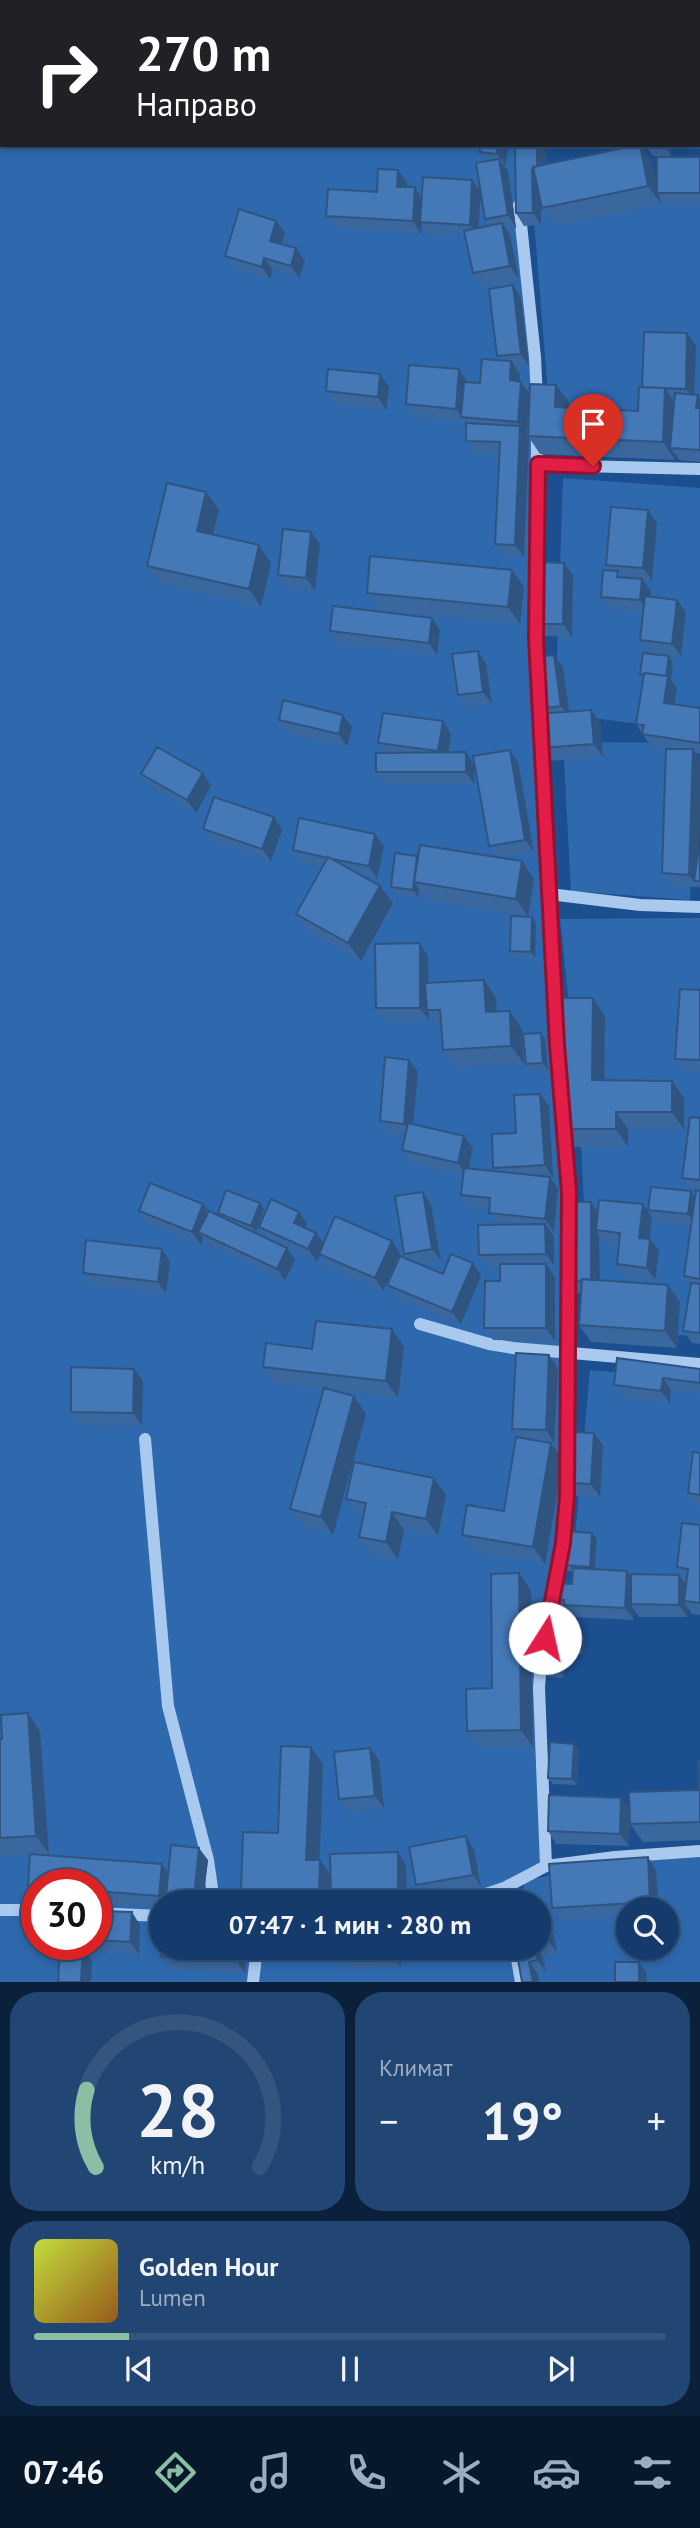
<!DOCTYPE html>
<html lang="ru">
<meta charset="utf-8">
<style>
:root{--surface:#143b6b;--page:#214673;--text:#f1f3f6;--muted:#9dadc1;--line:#33557e;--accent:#8abfa5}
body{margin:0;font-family:"PT Sans",sans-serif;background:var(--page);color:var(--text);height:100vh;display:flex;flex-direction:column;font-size:26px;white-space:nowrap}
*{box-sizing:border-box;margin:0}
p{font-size:23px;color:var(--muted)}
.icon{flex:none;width:38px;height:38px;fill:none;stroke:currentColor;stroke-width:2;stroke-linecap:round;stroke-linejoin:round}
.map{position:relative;height:1982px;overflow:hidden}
.panel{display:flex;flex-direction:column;gap:10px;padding:10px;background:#0b203b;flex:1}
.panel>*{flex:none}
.hud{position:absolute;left:0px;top:0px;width:700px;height:147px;box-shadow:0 4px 10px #0003,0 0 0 2px var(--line);background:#202124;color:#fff;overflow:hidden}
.controls{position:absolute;left:616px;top:1897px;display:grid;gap:14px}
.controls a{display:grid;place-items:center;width:63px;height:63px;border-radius:50%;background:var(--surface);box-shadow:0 4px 10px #0003,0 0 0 2px var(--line);font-size:35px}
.speed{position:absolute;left:21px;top:1869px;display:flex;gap:14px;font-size:35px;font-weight:700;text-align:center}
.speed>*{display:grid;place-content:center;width:91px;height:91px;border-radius:50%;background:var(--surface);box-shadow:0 4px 10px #0003,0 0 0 2px var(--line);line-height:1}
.speed .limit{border:10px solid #d22;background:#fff;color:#111}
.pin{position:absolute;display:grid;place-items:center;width:60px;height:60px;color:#fff;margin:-72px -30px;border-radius:50% 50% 50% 0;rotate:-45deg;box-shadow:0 0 7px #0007}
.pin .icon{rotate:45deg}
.me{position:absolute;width:77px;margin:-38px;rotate:10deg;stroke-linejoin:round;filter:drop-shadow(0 0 5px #0008)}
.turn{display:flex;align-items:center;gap:24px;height:147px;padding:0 21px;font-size:32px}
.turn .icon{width:91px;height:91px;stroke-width:2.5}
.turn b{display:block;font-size:49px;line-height:60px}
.big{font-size:52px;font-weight:800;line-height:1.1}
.panel .tile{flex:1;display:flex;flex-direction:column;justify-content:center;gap:10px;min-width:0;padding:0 24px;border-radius:28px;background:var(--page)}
.panel .dial{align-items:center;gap:0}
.dial svg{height:182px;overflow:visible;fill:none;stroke:var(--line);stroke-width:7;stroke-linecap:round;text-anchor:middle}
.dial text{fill:var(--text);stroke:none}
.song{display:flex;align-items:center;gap:21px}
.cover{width:84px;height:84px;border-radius:10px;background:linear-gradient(135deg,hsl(70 70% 55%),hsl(30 70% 35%))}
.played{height:7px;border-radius:4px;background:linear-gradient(90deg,var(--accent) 15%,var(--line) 15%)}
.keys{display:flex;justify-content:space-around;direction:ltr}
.heat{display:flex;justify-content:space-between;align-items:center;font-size:38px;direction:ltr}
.panel .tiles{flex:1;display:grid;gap:10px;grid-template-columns:1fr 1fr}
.tile:last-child{grid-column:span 2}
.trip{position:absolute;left:149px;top:1890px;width:402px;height:70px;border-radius:35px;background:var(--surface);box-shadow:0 4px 10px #0003,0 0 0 2px var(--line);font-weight:800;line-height:70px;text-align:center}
.menu{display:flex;height:112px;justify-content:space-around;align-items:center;background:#08182b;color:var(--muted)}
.menu .icon{width:49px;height:49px}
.menu .selected{color:var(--accent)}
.menu b{font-size:32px;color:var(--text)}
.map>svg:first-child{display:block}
</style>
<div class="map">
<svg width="700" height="1982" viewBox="0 0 700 1982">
<rect width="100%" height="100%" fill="#1b4f8f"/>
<path fill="#2e69ad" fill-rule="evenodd" d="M0,0h527l-525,2v143h516l18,220 -5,148 1,130 15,267 4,143 14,133 12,174 -10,156 -20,88 -9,62 4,207 -24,5 -13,21 1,3h-345v46h357l5,34h-523zM37,1885h59v59h-59z
M700,186v263l-148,-7 -19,-234 79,-15z
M563,478l137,10v244l-145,-19z
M563,742l129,1 -2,157 -119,-9z
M700,918v418l-77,-3 -40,-9 5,-46 -10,-189 -18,-170z
M590,1370l110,10v219l-131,4z
M700,1857v125h-173l12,-34v-46h-16l1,-21 83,-18zM628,1909h39v39h-39z"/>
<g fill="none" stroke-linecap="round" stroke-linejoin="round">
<path stroke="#a9c9ee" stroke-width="12" d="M528,2v-2
M519,205l16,152 2,42
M538,465l162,4
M536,578l1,-143
M536,610l2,62
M539,694l18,352
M549,894l91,11 60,2
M420,1324l69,20 24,4 187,16
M145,1439l23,267 40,154 6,42
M552,1598l11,-55 4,-47 1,-304 -4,-65
M542,1653l-3,34 7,179
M462,1902l42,-14
M506,1902l-2,-14 42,-22 69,-9 85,-6
M0,1910h37
M96,1913l65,3
M515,1948l6,34
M253,1982l4,-34"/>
</g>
<path fill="#3a679d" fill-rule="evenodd" d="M389,0h56l-6,2h-49z
M700,0v60h-2v-58z
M480,145h28l-2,21h-2l4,5 8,57 -10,1 4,6 9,44 -37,7 -9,-13 -7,-37 -37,-2 -7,-10 -1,10 -86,-6 -9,-12 51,-24 30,-9 -1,4 16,11 50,-18 9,11 5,-30 -6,-9zM481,195l4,24 4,6 -10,3z
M515,145h31v19l106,-2 5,25 43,-30v48h-34l-7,-10 2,9 -107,22 -12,-18 -1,-3v20l-17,1 -8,-13z
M645,145h26v11h-18z
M285,233l-3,11 23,17 -6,17 -26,-8 -3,9 -36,-11 -9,-12z
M513,285l8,13 8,68 -13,2 4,6 -1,8h2l9,12 -4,40 3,4 -5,119 -20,-1 -9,-12 4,-90 -25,-1 -8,-12v-17l-2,-3 -50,-4 -8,-13 61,-23 13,2 20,-22 -3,-5z
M696,346l-1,49 5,4v63l-21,-2 -3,-5 -1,5 -135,-6 -12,-18 41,-34 -1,6 70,3 4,-24z
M380,374l9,13 -3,23 -51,-6 -9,-13z
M206,492l13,18 -6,25 46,10 12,18 -10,44 -101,-24 -13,-17z
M648,510l9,13 -5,57h-10l9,12 -1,5 27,3 9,12 -5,44 -32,-3 -9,-13 3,-28 -33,-3 -9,-12 9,-27 -4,-5z
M311,532l9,12 -5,47 -28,-3 -9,-13z
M573,575l-1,62 -29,-1 -9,-12z
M524,587l-4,37 -141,-14 -12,-17z
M432,618l8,12 -3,25 -98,-11 -9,-13z
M478,651l8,13 6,40 -26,3 -8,-12z
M669,656l4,7 -2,17 6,8 -3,16 26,4v46l-4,-1 4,6 -1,94 1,1v35l-2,-4v2l-27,-1 -9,-13 4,-124 -15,-2 -15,-23 7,-44 -3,-6z
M563,667l6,44 31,11 3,35 -54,4 -9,-13 3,-35 -4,-4z
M279,720l73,7 -5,20 -60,-14z
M451,734l-2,19 17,-1 8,13v19h-89l-9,-12 9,-19 -7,-10z
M518,762l16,90 -33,6 33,21 -6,37 -101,-16 -8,-11 -1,8 -23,-3 -4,-7 27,-29 79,-1 -8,-11z
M203,773l8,13 -15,27 -46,-27 -9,-12z
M203,829l79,1 -11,31 -59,-20z
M375,834l9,12 -7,33 -15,-3 18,10 13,17 -32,58 -53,-29 -12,-18 26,-47 -20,-4 -9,-13z
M536,923l-1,35h-21l-4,-7z
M420,943l8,13 1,27 55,-3 12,18 1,14 13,-1 12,18 2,35 -69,3 -12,-17 -2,-22h-2l-10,-15v7h-44l-9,-12z
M700,990v82l-16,-1 -9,-12z
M593,998l12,18 -1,64 80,18v32l-56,-1v18h-60l-12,-18z
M545,1039l3,31 -18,1 -4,-7z
M418,1072l-5,52 60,24 -5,20 27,3 -2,-3 23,-35 33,-27 4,72h-3l8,11 -4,43 -4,-1 4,5v30l-6,1 7,10v64l-62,-1 -9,-12 16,-47v-14h-13l-8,-12 18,-30 -8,-12v-4l-20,-1 -8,-13 2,-20 -53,-12 -8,-13 3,-15 -16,-1 -9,-13z
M700,1118v226l-8,-1 -9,-12 7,-46 -6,-9 7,-50 -34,-4 -9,-12 43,-19 4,6 1,-6 -5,-1 -9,-12z
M423,1192l8,13 10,56 -21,4 23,9 30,-11 8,13 -20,48 -65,-26 -9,-13 22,-25 -5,-6z
M591,1202l7,10 54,5 -3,22 10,12 -4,29 -30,-3 -8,-13 2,-20 -14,-1 -6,-8 1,45 80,22 -3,46 -86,-6 -12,-17 2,-32h-4l-8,-12z
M260,1203l4,6 -8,23 -11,-4 22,10 -8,-11 40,-15 8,12 -1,4 17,15 77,10 -17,38 -56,-25 -7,-10 -3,6 -30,-14 8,12 -10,21 -78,-37 -4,-6 -2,7 -54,-22 -8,-12h69l12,5 -2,-3z
M170,1262l-4,32 -75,-9 -8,-12z
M392,1329l12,18 -6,51 -61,-7 29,23 -33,121 -30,-9 -13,-17 34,-119 -49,-6 -12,-17 49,-18z
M558,1368l-4,75h-3l12,17 -18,104 -70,-12 -13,-17 42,-24 13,-74 -5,-8z
M700,1369v25l-29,-4 -1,14 -47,-7 -9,-12z
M143,1381l-1,45 -63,-1 -8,-13z
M594,1433l9,12 -3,52 -24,-1 -8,-13z
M700,1453v53h-3l-9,-13z
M446,1495l-8,41 -34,-6 -6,30 -27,-5 -12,-18 4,-19 -5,-1 -12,-18z
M700,1525v90l-8,-1 -5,-7v10h-48l-5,-7v10l-61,-3 -4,-5h-4l3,5 -1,8 9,1 8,12 -1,16 -16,-1 -3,25 -17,-1 -9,-12 12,-61 -3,-5 25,-15 1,-12 -5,-1 -5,-6 34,-26 -2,30 32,2 4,5 48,-1 7,9v-4l-9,-13z
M519,1573l12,18 2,156 -54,1 -12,-17 25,-43z
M40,1731l9,123h-11l124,10 6,9 40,-13 -5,42h-32l-2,-3v3h-8v6l-65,-5v-18h-59l-1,13 -8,-12 2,-31 -30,2v-118z
M574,1744l5,6 -2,35 -24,-1 -5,-6z
M311,1747l12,17 -4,96 11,14 76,-9 1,37h-73l-2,-3v3h-83l-8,-11 37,-58z
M370,1748l9,12 5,48 -36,4 -9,-13z
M700,1761v79l-57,2 -13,-18v-9l-1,31 -73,-2 -8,-13 73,-33 9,12 69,-20z
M466,1836l8,13 7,38 -56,11 -9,-13z
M656,1870l3,39h-31v7l-67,4 -9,-12z
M96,1911l44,14 -1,29 -53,-2 6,8 -31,-13 -2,-3h37z
M539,1924l15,12 3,17 -15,3 4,16 -8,2 -22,-26h23z
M246,1948l-1,25 -75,-4 -9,-12z
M280,1948h207v10l-80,4 -7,-9 1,14 -52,2 -8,-13 -1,-6 -57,2z"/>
<path fill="#305480" d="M498,145h10l-2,21 -9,-12z
M537,145h9v36l-9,-12z
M640,145l12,17 6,31h-1l2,2 2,9 -13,-18z
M664,145h7v11z
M499,159l9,12 8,57 -8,-13z
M532,169l9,12v44l-8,-12z
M398,170l9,13 -1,16 -9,-12z
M472,180l9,12 -3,45 -8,-12z
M415,187l8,13 -3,22 2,2 -1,10 -8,-13z
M276,221l9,12 -6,20 -9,-12z
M502,223l8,12 9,44 -9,-13z
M296,248l9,13 -6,17 -8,-12z
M264,258l9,12 -3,9 -8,-12z
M513,285l8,13 8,68 -8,-12z
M687,333l9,13 -2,55 -8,-12z
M511,361l9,13 -2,19 -8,-13z
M459,369l8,12 -2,36h-3l-6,-8z
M380,374l9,13 -3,23 -8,-13z
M521,382l9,12 -4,40 3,4 -5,119 -9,-12 5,-119 -2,-4z
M556,385l13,17 -1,23 -13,-18z
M665,388l12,18 -7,42 6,7 -1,5 -12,-18z
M698,395l2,4v14l-4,-5z
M206,492l13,18 -10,39 -12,-18z
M648,510l9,13 -5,57 -9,-12z
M311,532l9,12 -5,47 -9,-13z
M259,545l12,18 -10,44 -12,-18z
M564,563l9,12 -1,62 -9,-13z
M512,570l12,17 -4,37 -12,-17z
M642,579l9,13 -2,21 -9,-13z
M677,600l9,12 -5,44 -9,-12z
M432,618l8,12 -3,25 -8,-12z
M478,651l8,13 6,40 -9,-12z
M554,655l9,12 7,51 -9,-12z
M669,656l4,7 -2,17 6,8 -5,27 -8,-12z
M591,710l9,12 3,35 -9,-13z
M343,715l9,12 -5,20 -8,-13z
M443,721l8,13 -4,30 -9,-13z
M693,749l7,10v55l-2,67h-4l4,6 -9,-12z
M510,750l8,12 16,90 -9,-12z
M466,752l8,13v19l-8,-12z
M203,773l8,13 -15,27 -9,-13z
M274,817l8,13 -11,31 -9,-12z
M375,834l9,12 -7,33 -8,-13z
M417,856l5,7 -8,19 5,7 -1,8 -5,-7z
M522,861l12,18 -6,37 -12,-17z
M380,886l13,17 -32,58 -13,-18z
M532,917l4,6 -1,35 -4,-6z
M420,943l8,13 1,54h-2l2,3v7l-9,-12z
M484,980l12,18 2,32 -12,-18z
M593,998l12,18 -1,81 -12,-17z
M510,1011l12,18 2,35 -13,-18z
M541,1033l4,6 3,31 -5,-7z
M409,1060l9,12 -6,64 -8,-12z
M672,1081l12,17v32l-12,-18z
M540,1094l9,12 4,72 -8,-13z
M616,1112l12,17v18l-12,-18z
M464,1136l9,12 -6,28 -9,-13z
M550,1177l8,12 -4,43 -9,-13z
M691,1191l8,12 -2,23 -9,-12z
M423,1192l8,13 10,56 -9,-12z
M591,1202l8,12 -3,16 3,5 1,58 -9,-12z
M260,1203l4,6 -8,23 -5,-6z
M203,1204l9,12 -14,16 5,6 -2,7 -9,-13z
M643,1204l9,13 -4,33 -9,-12z
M299,1212l8,12 -5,11 -8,-12z
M545,1224l9,12v30l-8,-12z
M316,1233l9,12 -6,9 1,2 -3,6 -9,-13z
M650,1239l9,12 -4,29 -8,-12z
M392,1241l8,12 -17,38 -8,-13z
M287,1248l8,12 -10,21 -8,-12z
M162,1249l8,13 -4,32 -8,-12z
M473,1263l8,13 -20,48 -9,-12z
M546,1264l9,13v64l-9,-13z
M668,1285l12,17 -3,46 -12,-17z
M392,1329l12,18 -6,51 -12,-17z
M549,1355l9,13 -4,75 -8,-13z
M134,1369l9,12 -1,45 -9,-13z
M663,1378l8,12 -1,14 -9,-13z
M354,1396l12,18 -33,121 -12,-18z
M594,1433l9,12 -3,52 -9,-13z
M551,1443l12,17 -18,104 -12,-17z
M434,1478l12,17 -8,41 -12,-17z
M392,1512l12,18 -6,30 -12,-18z
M592,1533l5,6 -3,34 -4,-6z
M627,1571l9,12 -5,21 3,6v10l-9,-12z
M519,1573l12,18 2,156 -12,-17z
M679,1575l9,12 -4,14 3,6v10l-8,-12z
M559,1605l9,12 -2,20 -8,-13z
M576,1626l8,12 -1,16 -9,-13z
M558,1640l9,13 -3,25 -8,-13z
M28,1713l12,18 9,123 -13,-18z
M574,1744l5,6 -2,35 -5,-6z
M311,1747l12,17 -4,113 -13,-17z
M370,1748l9,12 5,48 -9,-12z
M621,1798l9,12 -1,36 -9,-12z
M466,1836l8,13 7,38 -8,-12z
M199,1848l9,12 -5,42h-6l-3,-5z
M398,1852l8,13 1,37h-4l-5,-7z
M648,1857l8,13 3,39h-4l-5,-7z
M320,1860l13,18 -2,19 1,5h-7l-6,-9z
M162,1864l9,13 -5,18 3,5v2h-5l-5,-6z
M132,1912l8,13 -1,29 -9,-12z
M545,1923l9,13 3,17 -8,-12z
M83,1948l9,12 -1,22h-10z
M237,1948h9l-1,25 -9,-12z
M392,1948h8l-2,2 2,3 1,14 -9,-12z
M480,1948h7v10z
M535,1948h2l5,8 4,16 -9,-12z
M529,1962l9,12 1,8h-6z
M639,1962l8,12v8h-8z"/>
<path fill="#4478b7" stroke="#305480" stroke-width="2" d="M549,0h85v2h-85z
M643,0h57v9h-2v-7h-55z
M698,20h2v21h-2z
M480,145h18l-1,9 -17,-2z
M515,145h22v21l-4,1 1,2h-2l1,44h-17z
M638,145h2l8,41 -106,22 -9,-41z
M657,157h43v36h-43z
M499,159l9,56 -23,4 -9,-56z
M378,169l20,1 -1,17h18l-2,34 -87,-5 2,-27 49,3z
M423,177l49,3 -2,45 -50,-3z
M239,209l37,12 -6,20 26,7 -5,18 -27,-8 -2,9 -37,-11z
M502,223l8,43 -37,7 -9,-42z
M513,285l8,69 -24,2 -8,-67z
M644,332l43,1 -1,56 -44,-2z
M482,359l29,2 -1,19 11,2 -3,40 -57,-5 3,-35 16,1z
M409,365l50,4 -3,40 -50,-5z
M328,369l52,5 -2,23 -52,-6z
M530,384l26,1 -1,22 83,4 1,-24 26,1 -2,54 -135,-6z
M675,393l23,2 -2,13h4v42l-30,-2z
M466,423l54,3 -5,119 -20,-1 5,-102 -34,-1z
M167,483l39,9 -9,39 62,14 -10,44 -102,-23z
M611,507l37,3 -5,58 -37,-3z
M283,529l28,3 -5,46 -28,-3z
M370,556l142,14 -4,37 -141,-14z
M535,562l29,1 -1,61h-29z
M603,570l15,1 -1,6 25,2 -2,21 -39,-3z
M645,596l32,4 -5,44 -32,-4z
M333,606l99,12 -3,25 -99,-12z
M478,651l5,41 -25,3 -6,-41z
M643,653l26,3 -3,20 -22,-3v2l-4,-1z
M554,655l7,51 -22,3 -7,-52z
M644,673l24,3 -4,27 36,5v35l-58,-9 2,-9 -8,-1z
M283,700l60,15 -4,19 -60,-14z
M591,710l3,34 -54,4 -3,-34z
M383,713l60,8 -5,30 -60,-8z
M157,747l46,26 -16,27 -46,-26z
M666,749h27l-4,126 -27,-2z
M510,750l15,90 -36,6 -16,-90z
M466,752v20h-90v-19z
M214,797l60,20 -12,32 -59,-20z
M299,818l76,16 -6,32 -37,-7 -4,-2v1l-35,-8z
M420,845l102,16 -6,38 -102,-17z
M395,853l22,3 -4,34 -22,-3z
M698,853l2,1v27h-6z
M328,857l52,29 -32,57 -52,-29z
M511,916l21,1 -1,35 -21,-1z
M420,943v65h-44l-1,-64z
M484,980l2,32 24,-1 1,35 -68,4 -3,-40h-13l-2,-27z
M680,989l20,1v70l-25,-1z
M557,998h36l-1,82 80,1v31h-56v17h-60z
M541,1033l2,30 -17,1 -3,-30z
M385,1057l24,3 -5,64 -24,-3z
M540,1094l5,71 -52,3 -1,-34 24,-1 -2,-38z
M690,1117l10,1v62l-18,-2z
M408,1123l56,13 -6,27 -56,-13z
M464,1168l86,9 -5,42 -56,-6 1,-15 -29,-3z
M150,1183l53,21 -11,28 -53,-21z
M651,1187l40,4 -3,23 -40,-4z
M226,1190l34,13 -9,23 -33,-13z
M696,1190l4,1v88l-16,-3z
M423,1192l9,57 -28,5 -9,-58z
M271,1199l28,13 -5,11 22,10 -8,16 -49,-22z
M599,1200l44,4 -4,34 11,1 -3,29 -30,-4 3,-31 -24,-3z
M569,1202h22v78l-9,-1v2h-13z
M209,1211l78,37 -10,21 -79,-37z
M335,1216l57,25 -17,37 -56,-24z
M545,1224l1,30 -67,1 -1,-30z
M86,1240l76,9 -4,33 -75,-9z
M451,1254l22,9 -21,49 -65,-27 13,-29 43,18z
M500,1264h46v64h-62l1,-47h15z
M582,1279l86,6 -3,46 -86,-6z
M691,1283l9,1v49l-17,-2z
M316,1321l76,8 -6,52 -123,-14 3,-24 46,6z
M516,1353l33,2 -3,75 -34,-1z
M617,1358l83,11v14l-37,-5 -2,13 -47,-6z
M71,1367l63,2 -1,44 -62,-1z
M324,1388l30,8 -33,121 -31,-8z
M571,1432l23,1 -3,51 -23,-1z
M516,1437l35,6 -18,104 -71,-12 5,-30 37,6z
M693,1452l7,1v42l-12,-2z
M354,1462l80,16 -8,41 -34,-7 -6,30 -27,-5 7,-34 -20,-4z
M682,1523l18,2v78l-16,-2 4,-32 -11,-2z
M566,1531l26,2 -2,34 -27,-2z
M573,1568l54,3 -2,37 -61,-3v-5l-17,-1 1,-16 24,1z
M519,1573l2,157 -54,1 -1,-42 26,-1 -1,-114z
M631,1574l48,1v30l-48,-1z
M543,1604l16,1 -1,19 18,2 -2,15 -16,-1 -2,25h-18z
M28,1713l8,123 -36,2v-99h2l-1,-24z
M550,1742l24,2 -2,35 -24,-1z
M281,1746l30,1 -5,113h14l-1,33 -78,-2 2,-59 35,1z
M370,1748l5,48 -36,3 -5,-47z
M698,1761h2v61l-70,2 -1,-32 70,-2z
M549,1795l72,3 -1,36 -72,-3z
M466,1836l7,39 -57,10 -7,-38z
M171,1845l28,3 -5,49 -28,-2z
M398,1852v43l-67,2 -1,-43z
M30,1854l132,10 -3,32 -63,-5v-6l-68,1z
M648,1857l2,45 -98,6 -3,-44z
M96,1911l36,1 -2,30 -34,-2z
M545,1923l4,18 -10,1v-18z
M60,1947l23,1 -2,34h-23z
M162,1948h75l-1,13 -75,-4z
M340,1948h52v7l-51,1z
M398,1948h43l-43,2z
M516,1948h19l2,12 -8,2 4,20h-11z
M615,1962h24v20h-24z"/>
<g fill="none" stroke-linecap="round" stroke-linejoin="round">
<g stroke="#92132f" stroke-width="18">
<path id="route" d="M545,1638l18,-95 4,-47 2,-304 -12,-147 -21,-407 2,-174 55,2"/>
</g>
<use href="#route" stroke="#e11d48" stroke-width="12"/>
</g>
</svg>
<div class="controls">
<a><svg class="icon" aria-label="search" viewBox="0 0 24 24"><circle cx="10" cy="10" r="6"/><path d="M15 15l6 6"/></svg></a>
</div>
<div class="speed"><div class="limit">30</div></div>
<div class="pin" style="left:593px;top:466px;background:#d93025"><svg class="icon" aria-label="arrive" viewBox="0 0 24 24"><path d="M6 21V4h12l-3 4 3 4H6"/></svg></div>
<svg class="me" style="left:545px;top:1638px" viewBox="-20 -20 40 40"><circle r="19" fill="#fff"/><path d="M0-13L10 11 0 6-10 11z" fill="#e11d48"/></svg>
<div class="trip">07:47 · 1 мин · 280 m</div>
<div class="hud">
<div class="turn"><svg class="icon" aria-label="right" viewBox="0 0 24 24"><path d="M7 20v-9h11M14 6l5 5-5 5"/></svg><div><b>270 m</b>Направо</div></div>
</div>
</div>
<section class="panel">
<div class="tiles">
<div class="tile dial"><svg viewBox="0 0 100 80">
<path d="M14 69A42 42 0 1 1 86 69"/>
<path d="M14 69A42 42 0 0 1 10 35" stroke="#8abfa5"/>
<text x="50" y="56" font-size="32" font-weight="700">28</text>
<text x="50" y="72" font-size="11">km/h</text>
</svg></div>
<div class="tile"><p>Климат</p>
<div class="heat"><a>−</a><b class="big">19°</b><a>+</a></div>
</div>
<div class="tile">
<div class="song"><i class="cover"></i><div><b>Golden Hour</b><p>Lumen</p></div></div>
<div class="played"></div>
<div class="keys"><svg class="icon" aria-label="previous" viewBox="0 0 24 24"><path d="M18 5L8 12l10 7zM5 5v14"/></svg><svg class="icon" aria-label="pause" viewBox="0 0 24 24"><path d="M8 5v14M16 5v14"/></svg><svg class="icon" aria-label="next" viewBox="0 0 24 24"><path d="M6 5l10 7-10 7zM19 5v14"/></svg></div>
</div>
</div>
</section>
<nav class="menu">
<b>07:46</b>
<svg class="icon selected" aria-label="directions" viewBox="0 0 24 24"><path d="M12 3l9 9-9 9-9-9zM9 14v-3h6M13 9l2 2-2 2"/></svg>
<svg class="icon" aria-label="music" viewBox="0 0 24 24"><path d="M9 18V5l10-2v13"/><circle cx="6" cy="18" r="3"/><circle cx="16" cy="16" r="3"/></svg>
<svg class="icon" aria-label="phone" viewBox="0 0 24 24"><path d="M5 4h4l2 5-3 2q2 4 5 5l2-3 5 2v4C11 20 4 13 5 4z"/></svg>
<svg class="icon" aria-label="climate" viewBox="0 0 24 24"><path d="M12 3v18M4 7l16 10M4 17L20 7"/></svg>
<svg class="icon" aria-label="car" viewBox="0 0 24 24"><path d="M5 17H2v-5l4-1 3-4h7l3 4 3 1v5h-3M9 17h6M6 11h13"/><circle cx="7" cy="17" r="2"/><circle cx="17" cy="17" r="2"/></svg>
<svg class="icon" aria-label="filters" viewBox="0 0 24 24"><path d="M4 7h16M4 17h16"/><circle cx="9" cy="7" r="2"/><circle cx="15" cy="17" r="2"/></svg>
</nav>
